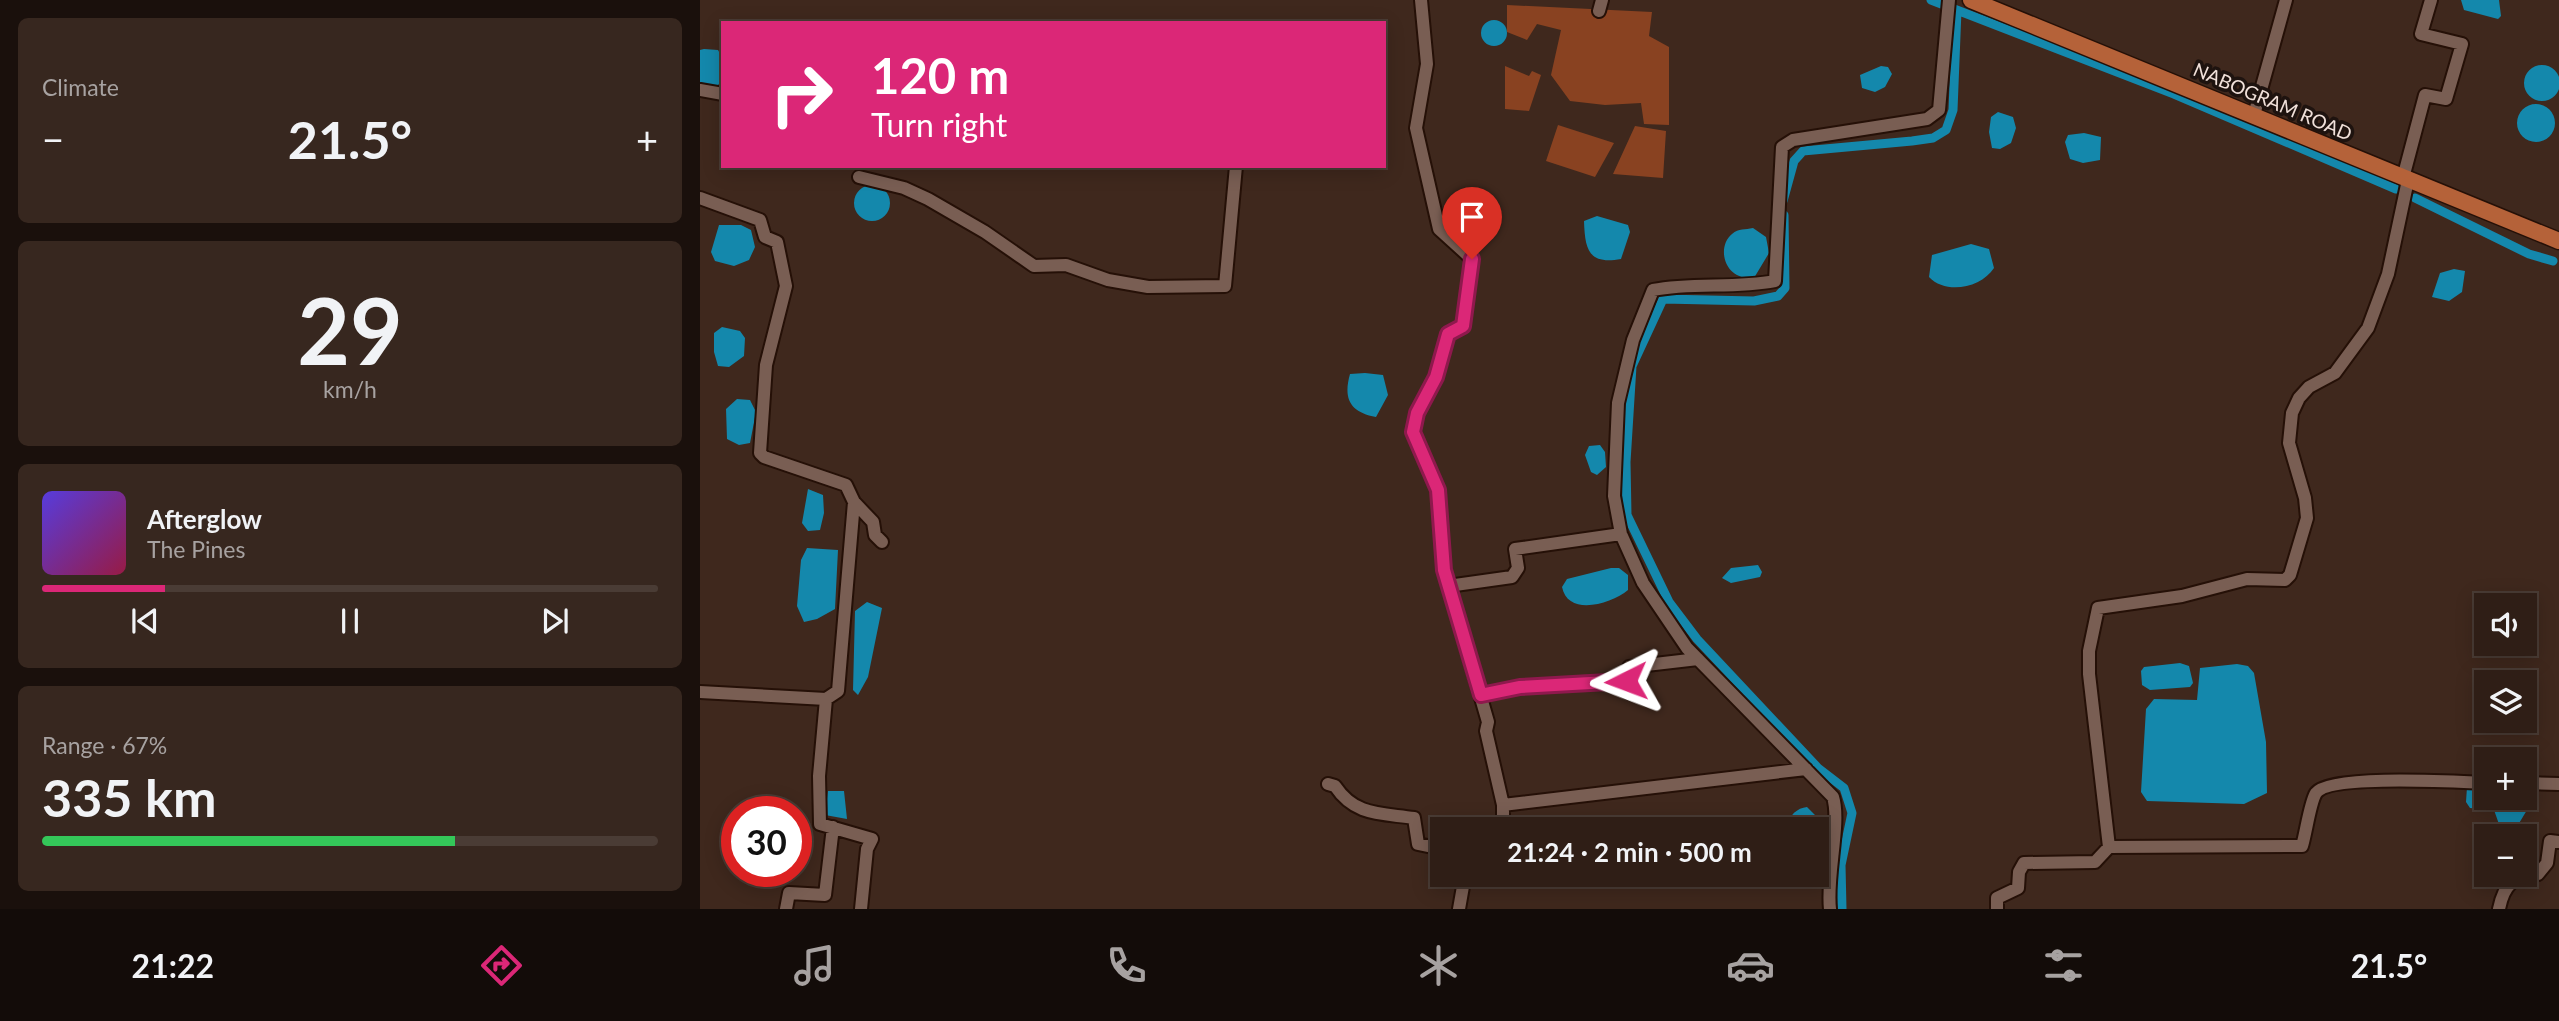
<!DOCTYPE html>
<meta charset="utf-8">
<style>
:root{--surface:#2f1e16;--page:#37271f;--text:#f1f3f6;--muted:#a7a2a1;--line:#4a3c35;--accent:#db2777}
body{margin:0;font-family:Lato,sans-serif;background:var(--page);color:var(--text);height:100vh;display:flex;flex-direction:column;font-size:26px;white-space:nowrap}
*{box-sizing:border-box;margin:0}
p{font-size:23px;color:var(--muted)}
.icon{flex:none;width:38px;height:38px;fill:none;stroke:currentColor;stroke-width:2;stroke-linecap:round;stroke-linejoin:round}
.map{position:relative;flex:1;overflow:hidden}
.side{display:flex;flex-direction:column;gap:18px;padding:18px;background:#1a100c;width:700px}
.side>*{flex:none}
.banner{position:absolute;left:21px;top:21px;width:665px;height:147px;border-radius:0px;box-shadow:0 4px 18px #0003,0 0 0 2px var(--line);background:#db2777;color:#fff;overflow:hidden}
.buttons{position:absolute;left:1774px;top:593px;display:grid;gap:14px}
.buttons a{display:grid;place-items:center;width:63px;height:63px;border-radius:0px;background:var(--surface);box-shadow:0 4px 18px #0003,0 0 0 2px var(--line);font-size:35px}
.speed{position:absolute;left:21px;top:796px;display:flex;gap:14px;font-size:35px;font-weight:700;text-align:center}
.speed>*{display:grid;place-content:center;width:91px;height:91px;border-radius:50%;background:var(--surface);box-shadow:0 4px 18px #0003,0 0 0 2px var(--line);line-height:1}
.speed .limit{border:10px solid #d22;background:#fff;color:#111}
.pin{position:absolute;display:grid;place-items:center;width:60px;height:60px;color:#fff;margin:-72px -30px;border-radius:50% 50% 50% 0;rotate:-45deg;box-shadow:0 0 7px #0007}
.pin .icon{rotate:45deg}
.me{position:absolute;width:77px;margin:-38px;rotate:267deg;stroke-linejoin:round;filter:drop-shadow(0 0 5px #0008)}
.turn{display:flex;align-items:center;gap:24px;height:147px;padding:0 35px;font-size:32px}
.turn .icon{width:91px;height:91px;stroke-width:2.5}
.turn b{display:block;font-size:49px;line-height:60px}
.big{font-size:52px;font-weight:700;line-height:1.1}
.side .card{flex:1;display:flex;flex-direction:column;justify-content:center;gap:10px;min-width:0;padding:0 24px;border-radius:10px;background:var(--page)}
.side .dial{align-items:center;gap:0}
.dial b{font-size:91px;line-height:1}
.song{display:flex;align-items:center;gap:21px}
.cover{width:84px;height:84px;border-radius:10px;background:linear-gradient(135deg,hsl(250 70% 55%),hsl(340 70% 35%))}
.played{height:7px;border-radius:4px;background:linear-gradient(90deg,var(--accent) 20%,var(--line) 20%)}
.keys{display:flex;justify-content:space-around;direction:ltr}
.heat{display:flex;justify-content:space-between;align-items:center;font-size:38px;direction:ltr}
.charge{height:10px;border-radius:5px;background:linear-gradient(90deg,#34c759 67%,var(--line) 0)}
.trip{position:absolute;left:730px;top:817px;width:399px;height:70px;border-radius:0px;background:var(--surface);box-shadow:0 4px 18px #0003,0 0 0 2px var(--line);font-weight:700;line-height:70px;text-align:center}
.menu{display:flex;height:112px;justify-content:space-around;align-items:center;background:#130c09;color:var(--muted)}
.menu .icon{width:49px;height:49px}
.menu .selected{color:var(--accent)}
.menu b{font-size:32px;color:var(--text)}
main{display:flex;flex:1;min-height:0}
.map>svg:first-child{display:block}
</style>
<main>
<section class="side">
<div class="card"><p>Climate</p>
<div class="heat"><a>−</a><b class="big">21.5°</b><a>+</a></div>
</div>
<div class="card dial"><b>29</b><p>km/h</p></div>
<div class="card">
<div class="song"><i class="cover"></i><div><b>Afterglow</b><p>The Pines</p></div></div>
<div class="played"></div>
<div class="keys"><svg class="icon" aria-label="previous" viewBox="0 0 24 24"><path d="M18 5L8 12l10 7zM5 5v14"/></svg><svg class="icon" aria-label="pause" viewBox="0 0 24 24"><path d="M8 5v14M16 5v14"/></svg><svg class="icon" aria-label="next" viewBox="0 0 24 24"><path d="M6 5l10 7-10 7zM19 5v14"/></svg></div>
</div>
<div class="card"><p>Range · 67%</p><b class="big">335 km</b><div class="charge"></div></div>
</section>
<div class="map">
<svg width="1859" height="909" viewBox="0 0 1859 909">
<rect width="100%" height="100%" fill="#3f281d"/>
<path fill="#894221" d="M807,5l145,7 -3,24 20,11v78l-25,-1 -3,-21 -36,2 -35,-4 -19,-26 10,-45 -24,-6 -10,16 -20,-8z
M805,66l24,10 3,-5 9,4 -12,36 -24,-2z
M858,125l56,18 -19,34 -49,-16z
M935,126l31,5 -3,47 -50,-4z"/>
<path fill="#1488ac" d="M1761,0h38l2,16 -3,3 -34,-9z
M781 33a13 13 0 1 1 26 0a13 13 0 1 1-26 0Z
M4,49l14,1 5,9v21l-8,8 -15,-2v-36z
M1824 83a18 18 0 1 1 36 0a18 18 0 1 1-36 0Z
M1181,66l7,1 4,7 -7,13 -10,5 -13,-4 -2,-13z
M1817 123a19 19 0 1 1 38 0a19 19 0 1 1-38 0Z
M1298,112l15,5 3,11 -5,15 -11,6 -8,-1 -3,-16 2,-15z
M1384,133l17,4 -1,23 -17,3 -13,-4 -5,-17 3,-7z
M154 203a18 18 0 1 1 36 0a18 18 0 1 1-36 0Z
M897,216l31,9 2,7 -9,27c-33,6 -36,-10 -37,-38z
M19,225h22l10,5 4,17 -6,13 -15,6 -19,-5 -4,-9z
M1053,228l13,9 3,16 -15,25c-30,3 -38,-31 -22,-44 7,-6 13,-4 21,-6z
M1271,244l18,5 5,19c-13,20 -48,27 -65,9l3,-22z
M1754,269l11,2 -3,21 -13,9 -17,-4 8,-24z
M22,327l18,4 5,7 -1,18 -15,11 -11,-1 -4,-14v-19z
M665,373l18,2 5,20 -12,22c-26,-5 -33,-18 -26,-43z
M37,399l13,1 6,12 -6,31 -11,2 -12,-6 -1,-30z
M900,445l5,7 1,15 -9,8 -6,-3 -6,-17 4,-9z
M108,489l15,6 1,18 -4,17 -12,1 -6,-8z
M107,548l31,2 -3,59 -18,10 -13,3 -7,-16 4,-46z
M1058,565l4,7 -2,5 -29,6 -9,-5 9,-10z
M911,568h8l9,7v15c-17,14 -60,27 -66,-3l5,-8z
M167,602l15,6 -14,69 -10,18 -5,-5 2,-79z
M1480,663l9,3 4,17 -3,4 -40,3 -8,-5 -1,-14 3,-4z
M1537,664l11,2 6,7 12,69 1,51 -23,11 -97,-3 -6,-9 5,-83 8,-10 43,1 3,-32z
M1767,787h20v11h38v-6l5,2v11l-15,25 -15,-3 -6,-17 -24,-2 -4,-6z
M128,791h16l3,28 -22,-4z
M1107,807l10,10v18l-1,-5 -27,-1c-3,-11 7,-21 18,-22z"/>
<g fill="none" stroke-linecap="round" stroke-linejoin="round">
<path stroke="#1488ac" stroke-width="9" d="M1231,0l243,94 222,95
M1715,198l114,56 24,7
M1083,201l11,-40 9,-10 109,-10 21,-3 13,-8 7,-20 4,-100
M1084,215l1,73 -7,8 -24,5 -91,-2 -31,67 -6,96 1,53 42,87 28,37 121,129 26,20 8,25 -11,52 1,44"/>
<g stroke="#251007" stroke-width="16">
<path id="minor" d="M721,0l6,64 -11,64 23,101 33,30 -9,67 -15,8 -12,43 -19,36 -4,19 25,58 6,80 44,152 -2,9 17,74v25
M899,11l3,-11
M0,90l23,4
M1554,115l32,-115
M159,177l45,11 24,11 57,33 49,34 32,-1 42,15 40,7 77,-1 11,-120
M1703,178l22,-83 21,4 16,-55 -41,-10 10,-34
M0,198l60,22 5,17 12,5 9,44 -20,79 -6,88 4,4 82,28 8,17 -16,189 -12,8 -126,-7
M154,502l19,20 2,13 7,7
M748,586l64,-9 6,-9 -3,-19 106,-15
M781,695l39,-8 106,-6 3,-2v-12l69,-8
M126,699l-7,77 1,48 52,15 -5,10 -6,60
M1825,783l34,1
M628,784l7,2c20,30 45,27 79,32l4,26 24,5
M803,805l303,-36
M1409,847l193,-1c4,-13 8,-44 14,-53 14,-19 142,-11 171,-10
M86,909l3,-16 36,2 8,-68
M759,909l6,-34
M1130,909c-4,-33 11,-86 3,-112l-146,-149 -44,-65 -22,-49 -7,-38 4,-93 15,-63 20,-50c40,-8 81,-1 122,-9l7,-134 11,-7 134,-21 12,-9 10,-110
M1297,909v-11l21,-10 1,-16 5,-9 71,-1 14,-15 -20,-173v-23l9,-43 84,-12 65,-17 38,1 5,-5 17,-57 -2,-20 -16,-55 3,-30 7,-15 10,-11 26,-14 33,-45 20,-54 20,-94
M1799,909c5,-25 14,-32 39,-35l9,-11 3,-22 9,1"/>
</g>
<g stroke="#251007" stroke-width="19">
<path id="major" d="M1271,0l588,241"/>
</g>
<use href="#minor" stroke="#795e53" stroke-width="12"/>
<use href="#major" stroke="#b56239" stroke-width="16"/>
</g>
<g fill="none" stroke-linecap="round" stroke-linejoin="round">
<g stroke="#8e194d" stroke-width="18">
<path id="route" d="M772,259l-9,67 -15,8 -12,43 -19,36 -4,19 25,58 6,80 37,125 39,-8 106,-6"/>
</g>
<use href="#route" stroke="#db2777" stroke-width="12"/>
</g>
<g text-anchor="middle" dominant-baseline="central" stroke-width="7" stroke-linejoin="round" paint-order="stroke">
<g font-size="19" fill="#f1e1da" stroke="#1e130f">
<text transform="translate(1573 101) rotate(23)">NABOGRAM ROAD</text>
</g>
</g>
</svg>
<div class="buttons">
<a><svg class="icon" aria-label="sound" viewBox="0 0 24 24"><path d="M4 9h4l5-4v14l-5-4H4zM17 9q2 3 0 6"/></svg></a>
<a><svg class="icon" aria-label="layers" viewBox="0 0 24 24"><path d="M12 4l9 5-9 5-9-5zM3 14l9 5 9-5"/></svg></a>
<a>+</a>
<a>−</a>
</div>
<div class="speed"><div class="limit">30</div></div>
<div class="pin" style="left:772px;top:259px;background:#d93025"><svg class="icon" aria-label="arrive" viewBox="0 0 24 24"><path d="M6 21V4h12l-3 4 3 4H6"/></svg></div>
<svg class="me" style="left:926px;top:681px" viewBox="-20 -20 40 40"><path d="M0-17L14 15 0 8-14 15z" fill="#db2777" stroke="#fff" stroke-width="4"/></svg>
<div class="trip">21:24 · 2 min · 500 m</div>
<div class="banner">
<div class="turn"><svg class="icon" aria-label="right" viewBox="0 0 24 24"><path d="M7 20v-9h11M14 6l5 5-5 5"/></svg><div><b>120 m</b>Turn right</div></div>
</div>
</div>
</main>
<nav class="menu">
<b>21:22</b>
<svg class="icon selected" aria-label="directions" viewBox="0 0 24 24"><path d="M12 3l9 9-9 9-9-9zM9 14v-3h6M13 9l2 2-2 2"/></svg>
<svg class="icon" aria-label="music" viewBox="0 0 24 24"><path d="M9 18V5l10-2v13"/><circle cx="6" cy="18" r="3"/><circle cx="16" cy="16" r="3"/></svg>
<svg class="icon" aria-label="phone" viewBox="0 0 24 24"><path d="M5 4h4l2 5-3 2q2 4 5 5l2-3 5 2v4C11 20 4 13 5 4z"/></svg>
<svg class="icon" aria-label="climate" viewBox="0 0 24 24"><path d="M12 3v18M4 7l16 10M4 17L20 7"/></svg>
<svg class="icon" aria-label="car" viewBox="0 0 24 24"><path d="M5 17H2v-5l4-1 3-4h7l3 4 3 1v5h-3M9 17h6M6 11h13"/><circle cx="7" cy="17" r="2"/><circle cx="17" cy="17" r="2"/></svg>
<svg class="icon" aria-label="filters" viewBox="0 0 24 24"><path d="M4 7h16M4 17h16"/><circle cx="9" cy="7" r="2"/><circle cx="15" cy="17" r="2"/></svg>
<b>21.5°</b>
</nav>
